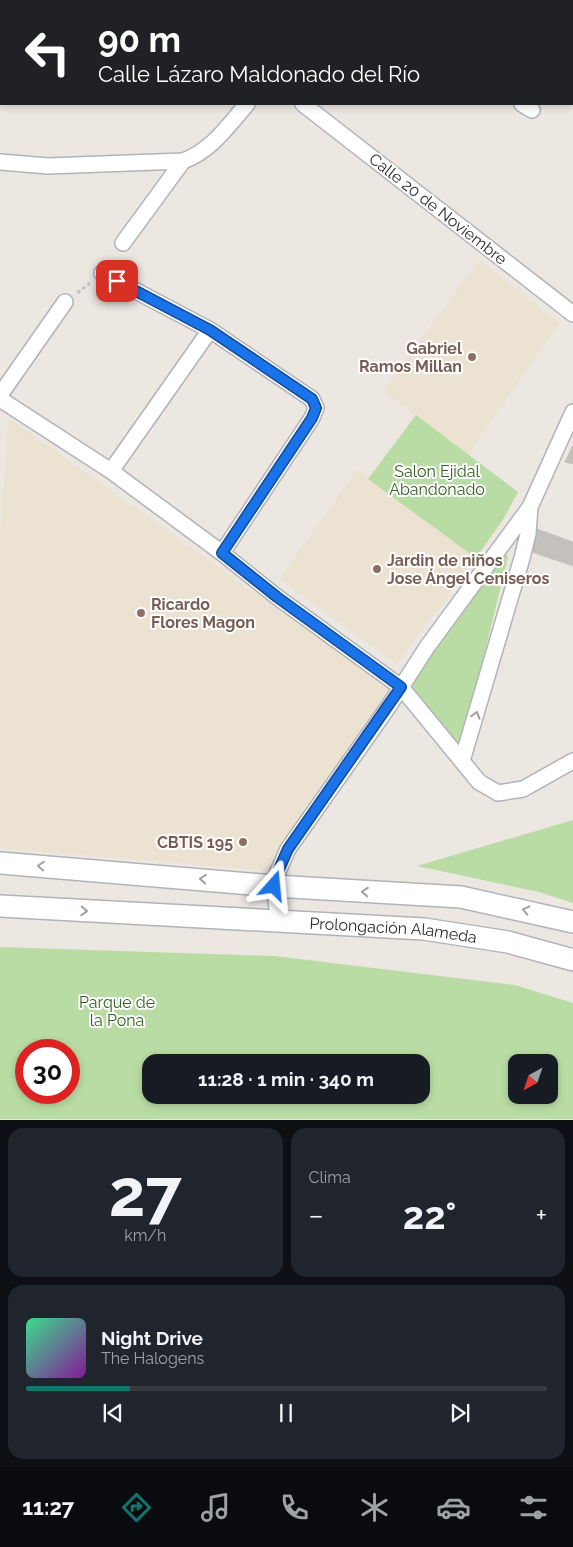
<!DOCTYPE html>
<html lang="es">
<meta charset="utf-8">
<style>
:root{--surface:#171b24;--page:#20242c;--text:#f1f3f6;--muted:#9ea1a6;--line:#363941;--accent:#0f766e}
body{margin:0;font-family:Raleway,sans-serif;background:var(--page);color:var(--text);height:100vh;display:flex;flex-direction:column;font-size:19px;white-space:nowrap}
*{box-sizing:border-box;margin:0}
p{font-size:16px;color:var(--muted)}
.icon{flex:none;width:28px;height:28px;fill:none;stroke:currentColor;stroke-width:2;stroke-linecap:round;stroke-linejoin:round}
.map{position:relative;height:1120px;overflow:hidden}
.side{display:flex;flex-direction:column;gap:8px;padding:8px;background:#0d0f14;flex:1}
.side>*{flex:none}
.banner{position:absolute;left:0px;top:0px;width:574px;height:105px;box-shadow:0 2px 8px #0003;background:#202124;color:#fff;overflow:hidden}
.needle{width:32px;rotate:220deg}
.fabs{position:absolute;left:508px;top:1054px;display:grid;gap:10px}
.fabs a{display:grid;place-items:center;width:50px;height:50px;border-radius:10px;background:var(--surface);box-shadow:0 2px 8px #0003;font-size:25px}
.speed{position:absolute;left:15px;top:1039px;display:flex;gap:10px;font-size:25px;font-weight:700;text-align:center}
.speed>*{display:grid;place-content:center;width:65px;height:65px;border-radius:50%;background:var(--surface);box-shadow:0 2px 8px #0003;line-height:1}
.speed .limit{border:8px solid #d22;background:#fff;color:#111}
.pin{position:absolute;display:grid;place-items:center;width:42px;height:42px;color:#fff;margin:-21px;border-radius:10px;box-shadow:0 2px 8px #0006}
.me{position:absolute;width:55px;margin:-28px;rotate:18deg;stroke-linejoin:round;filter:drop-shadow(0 0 4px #0008)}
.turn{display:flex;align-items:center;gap:18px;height:105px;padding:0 15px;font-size:22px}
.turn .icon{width:65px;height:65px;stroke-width:2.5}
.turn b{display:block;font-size:35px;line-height:42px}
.big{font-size:38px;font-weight:700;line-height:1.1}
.side .widget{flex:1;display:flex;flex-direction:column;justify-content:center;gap:8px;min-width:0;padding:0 18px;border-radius:15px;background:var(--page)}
.side .dial{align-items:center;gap:0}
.dial b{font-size:65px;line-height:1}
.song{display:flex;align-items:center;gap:15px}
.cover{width:60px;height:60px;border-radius:8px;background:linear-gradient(135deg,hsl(150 70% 55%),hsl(290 70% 35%))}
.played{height:5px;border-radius:2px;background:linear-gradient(90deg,var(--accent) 20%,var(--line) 20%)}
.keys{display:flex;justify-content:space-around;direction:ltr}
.heat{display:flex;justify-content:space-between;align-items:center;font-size:28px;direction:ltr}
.side .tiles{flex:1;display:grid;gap:8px;grid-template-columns:1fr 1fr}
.widget:last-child{grid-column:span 2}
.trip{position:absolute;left:142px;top:1054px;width:288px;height:50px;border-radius:15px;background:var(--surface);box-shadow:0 2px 8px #0003;font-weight:700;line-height:50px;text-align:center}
.tabs{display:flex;height:80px;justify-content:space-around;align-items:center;background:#090b0e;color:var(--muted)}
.tabs .icon{width:35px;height:35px}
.tabs .selected{color:var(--accent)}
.tabs b{font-size:22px;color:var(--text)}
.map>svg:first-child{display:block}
</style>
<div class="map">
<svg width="573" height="1120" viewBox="0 0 573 1120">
<rect width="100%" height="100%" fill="#ece7e1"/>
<path fill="#ebe2d2" d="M479,260l81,63 -92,131 -85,-63z
M9,418l388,276 -123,177 -274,-23v-317z
M357,470l119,88 -79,106 -118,-85z"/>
<path fill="#b9dca4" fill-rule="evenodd" d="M416,415l102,77 -14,26 -28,40 -108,-79z
M503,551l5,6 -47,193 -56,-63z
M573,820v83l-34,-11 -122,-26z
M0,947l274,9 241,29 58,18v116h-573zM26,1050h43v42h-43zM421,1062v33h-270v-33zM549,1062v33h-33v-33z"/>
<path fill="#c5c0bc" stroke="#c7c2ba" d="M573,445v19l-8,-2z
M537,529l36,13v24l-44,-15z"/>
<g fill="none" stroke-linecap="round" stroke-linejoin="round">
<g stroke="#b1b3bb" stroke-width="18">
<path id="minor" d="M177,0l1,1
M351,1v-1
M519,1l1,-1
M303,104l270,210
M522,104l10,6
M0,162l48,4 135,-5c28,-10 45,-35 64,-57
M123,243l60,-82
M102,273l108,57 102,69 4,9 -4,10 -90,135
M0,395l65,-93
M0,399l111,72 111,82 55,44 124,90 78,95 19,11 25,-4 50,-28
M111,471l99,-141
M462,761l60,-203 6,-24 2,-27
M279,923l-5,-37 2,-10 12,-27 101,-143 38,-59 103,-140 43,-95"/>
</g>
<g stroke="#b1b3bb" stroke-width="24">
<g id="secondary">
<path d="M0,863l274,23 187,11 112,25"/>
<path id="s1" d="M0,906l424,23 84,13 65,18"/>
</g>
</g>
<path stroke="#c4c4c4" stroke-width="3" stroke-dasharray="4 2.5" stroke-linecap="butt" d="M77,293l13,-10"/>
<use href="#minor" stroke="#fff" stroke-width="15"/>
<use href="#secondary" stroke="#fff" stroke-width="21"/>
</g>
<defs><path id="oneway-chevron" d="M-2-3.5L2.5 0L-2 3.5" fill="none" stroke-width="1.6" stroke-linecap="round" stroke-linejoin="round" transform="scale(1.25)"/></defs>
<g stroke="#a0a0a0">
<use href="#oneway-chevron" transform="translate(476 715) rotate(-74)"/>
<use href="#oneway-chevron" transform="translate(41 866) rotate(-176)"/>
<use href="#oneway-chevron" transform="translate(203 879) rotate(-175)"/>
<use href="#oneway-chevron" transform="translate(365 892) rotate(-176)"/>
<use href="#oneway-chevron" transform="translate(526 910) rotate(-167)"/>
<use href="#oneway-chevron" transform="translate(84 911) rotate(3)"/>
</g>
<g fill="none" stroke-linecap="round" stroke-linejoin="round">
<g stroke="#114b97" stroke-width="12">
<path id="route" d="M117,281l93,49 102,69 4,9 -4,10 -90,135 55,44 124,90 -113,162 -12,27 -2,10"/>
</g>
<use href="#route" stroke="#1a73e8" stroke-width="9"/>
</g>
<g fill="#8d6e63" stroke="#fff" stroke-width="2">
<circle cx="472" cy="357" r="5"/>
<circle cx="377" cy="569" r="5"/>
<circle cx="141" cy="613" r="5"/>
<circle cx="243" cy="842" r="5"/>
</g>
<g text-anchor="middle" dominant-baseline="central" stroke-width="4" stroke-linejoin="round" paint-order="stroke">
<g font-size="16" fill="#2c2c2c" stroke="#fff">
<text transform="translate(438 209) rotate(38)">Calle 20 de Noviembre</text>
<text stroke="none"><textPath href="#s1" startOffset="394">Prolongación Alameda</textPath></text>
</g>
<g font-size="16" font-weight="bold" fill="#785e54" stroke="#fff" text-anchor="end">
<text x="462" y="348">Gabriel<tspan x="462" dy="18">Ramos Millan</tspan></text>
<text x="387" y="560" text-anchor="start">Jardin de niños<tspan x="387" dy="18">Jose Ángel Ceniseros</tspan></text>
<text x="151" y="604" text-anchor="start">Ricardo<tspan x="151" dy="18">Flores Magon</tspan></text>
<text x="233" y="842">CBTIS 195</text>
</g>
<g font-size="16" fill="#346224" stroke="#fff">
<text x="437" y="471">Salon Ejidal<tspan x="437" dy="18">Abandonado</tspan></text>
<text x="117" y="1002">Parque de<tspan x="117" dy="18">la Pona</tspan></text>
</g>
</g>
</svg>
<div class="fabs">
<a><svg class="needle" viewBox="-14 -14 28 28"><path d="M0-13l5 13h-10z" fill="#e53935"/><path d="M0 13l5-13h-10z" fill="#9ea1a6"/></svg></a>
</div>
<div class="speed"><div class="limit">30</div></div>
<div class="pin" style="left:117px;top:281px;background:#d93025"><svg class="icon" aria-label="arrive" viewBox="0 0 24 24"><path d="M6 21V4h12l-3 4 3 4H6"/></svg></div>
<svg class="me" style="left:274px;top:886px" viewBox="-20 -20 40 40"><path d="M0-17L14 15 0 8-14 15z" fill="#1a73e8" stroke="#fff" stroke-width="4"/></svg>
<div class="trip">11:28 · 1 min · 340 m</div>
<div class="banner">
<div class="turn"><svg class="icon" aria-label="left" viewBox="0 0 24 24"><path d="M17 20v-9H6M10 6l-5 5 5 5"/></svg><div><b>90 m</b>Calle Lázaro Maldonado del Río</div></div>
</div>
</div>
<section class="side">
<div class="tiles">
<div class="widget dial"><b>27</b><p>km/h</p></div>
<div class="widget"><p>Clima</p>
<div class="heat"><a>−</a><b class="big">22°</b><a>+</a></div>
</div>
<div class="widget">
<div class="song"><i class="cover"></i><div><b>Night Drive</b><p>The Halogens</p></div></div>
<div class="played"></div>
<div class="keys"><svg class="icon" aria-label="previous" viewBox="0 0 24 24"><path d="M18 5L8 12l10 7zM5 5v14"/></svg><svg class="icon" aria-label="pause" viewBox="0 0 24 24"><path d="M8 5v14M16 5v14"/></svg><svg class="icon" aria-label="next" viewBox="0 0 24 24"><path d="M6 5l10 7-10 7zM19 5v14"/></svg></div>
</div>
</div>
</section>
<nav class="tabs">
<b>11:27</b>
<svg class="icon selected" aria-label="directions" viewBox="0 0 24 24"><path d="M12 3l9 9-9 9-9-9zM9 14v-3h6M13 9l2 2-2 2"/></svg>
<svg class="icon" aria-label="music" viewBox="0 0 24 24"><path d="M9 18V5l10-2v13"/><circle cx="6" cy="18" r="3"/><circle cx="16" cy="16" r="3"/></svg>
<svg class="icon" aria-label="phone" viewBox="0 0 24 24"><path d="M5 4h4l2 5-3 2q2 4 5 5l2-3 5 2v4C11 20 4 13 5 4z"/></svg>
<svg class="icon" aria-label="climate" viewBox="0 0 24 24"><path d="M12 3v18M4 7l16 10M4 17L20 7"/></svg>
<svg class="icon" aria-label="car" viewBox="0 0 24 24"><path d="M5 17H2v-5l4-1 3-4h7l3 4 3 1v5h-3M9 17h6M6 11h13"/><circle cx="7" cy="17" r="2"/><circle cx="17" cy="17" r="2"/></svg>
<svg class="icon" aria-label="filters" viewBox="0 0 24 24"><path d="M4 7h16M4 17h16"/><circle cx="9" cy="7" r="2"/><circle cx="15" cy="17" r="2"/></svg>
</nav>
